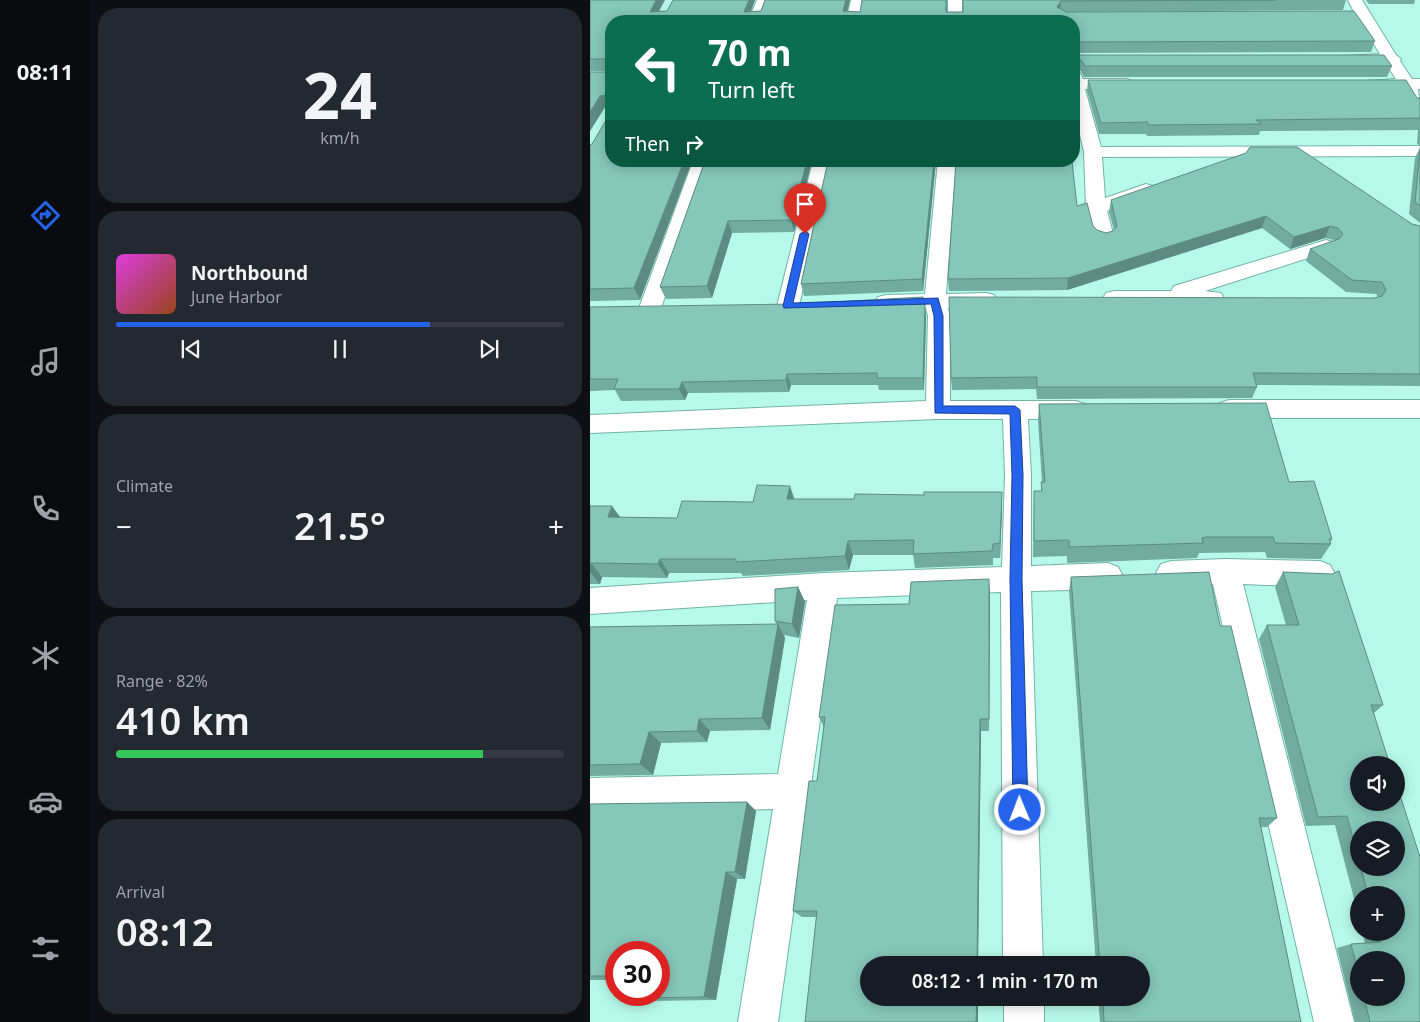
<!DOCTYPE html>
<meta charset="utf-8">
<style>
:root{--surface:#171b24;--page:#242831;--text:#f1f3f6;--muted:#9ea1a6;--line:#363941;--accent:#2563eb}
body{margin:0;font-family:"Noto Sans",sans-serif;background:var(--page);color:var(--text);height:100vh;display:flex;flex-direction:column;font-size:19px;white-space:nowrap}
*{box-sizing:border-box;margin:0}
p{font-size:16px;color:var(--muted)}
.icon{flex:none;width:28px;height:28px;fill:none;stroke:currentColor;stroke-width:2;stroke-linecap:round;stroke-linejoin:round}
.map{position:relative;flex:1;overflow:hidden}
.panel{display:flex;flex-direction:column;gap:8px;padding:8px;background:#0d0f14;width:500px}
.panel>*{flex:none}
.top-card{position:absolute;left:15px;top:15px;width:475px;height:152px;border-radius:20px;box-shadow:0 2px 12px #0003;background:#0b6e4f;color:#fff;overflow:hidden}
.tools{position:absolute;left:760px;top:756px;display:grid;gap:10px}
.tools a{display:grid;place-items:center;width:55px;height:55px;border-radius:50%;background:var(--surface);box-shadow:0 2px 12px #0003;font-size:25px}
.speed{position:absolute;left:15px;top:941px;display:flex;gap:10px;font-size:25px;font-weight:700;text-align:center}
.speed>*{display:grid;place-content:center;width:65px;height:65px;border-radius:50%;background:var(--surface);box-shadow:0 2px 12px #0003;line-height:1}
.speed .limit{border:8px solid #d22;background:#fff;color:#111}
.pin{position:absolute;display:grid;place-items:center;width:42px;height:42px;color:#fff;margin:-51px -21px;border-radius:50% 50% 50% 0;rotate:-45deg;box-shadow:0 0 5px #0007}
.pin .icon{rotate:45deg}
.me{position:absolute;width:55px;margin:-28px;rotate:359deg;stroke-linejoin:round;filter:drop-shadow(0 0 4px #0008)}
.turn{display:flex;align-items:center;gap:18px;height:105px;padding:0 20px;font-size:22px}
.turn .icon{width:65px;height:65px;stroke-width:2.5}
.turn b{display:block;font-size:35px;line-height:42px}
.then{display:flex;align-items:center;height:48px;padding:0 20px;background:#0003;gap:10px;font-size:19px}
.big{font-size:38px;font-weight:600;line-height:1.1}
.panel .widget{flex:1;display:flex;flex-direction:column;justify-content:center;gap:8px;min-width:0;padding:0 18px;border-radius:20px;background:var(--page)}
.panel .dial{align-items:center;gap:0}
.dial b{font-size:65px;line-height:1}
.song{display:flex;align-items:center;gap:15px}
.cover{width:60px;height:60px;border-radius:8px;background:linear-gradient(135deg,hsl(300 70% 55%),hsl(20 70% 35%))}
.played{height:5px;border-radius:2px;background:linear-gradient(90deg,var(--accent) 70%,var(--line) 70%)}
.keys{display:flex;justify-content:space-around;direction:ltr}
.heat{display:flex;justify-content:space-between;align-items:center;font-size:28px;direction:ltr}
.charge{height:8px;border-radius:4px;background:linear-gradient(90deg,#34c759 82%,var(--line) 0)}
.trip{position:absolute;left:270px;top:956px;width:290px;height:50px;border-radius:25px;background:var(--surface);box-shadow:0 2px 12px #0003;font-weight:600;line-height:50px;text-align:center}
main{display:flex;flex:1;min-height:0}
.menu{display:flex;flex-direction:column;width:90px;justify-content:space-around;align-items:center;background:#090b0e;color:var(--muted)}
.menu .icon{width:35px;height:35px}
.menu .selected{color:var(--accent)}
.menu b{font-size:22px;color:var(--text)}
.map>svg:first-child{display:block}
</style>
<main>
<nav class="menu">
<b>08:11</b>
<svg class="icon selected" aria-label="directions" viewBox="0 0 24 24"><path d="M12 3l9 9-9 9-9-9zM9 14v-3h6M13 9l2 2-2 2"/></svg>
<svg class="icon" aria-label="music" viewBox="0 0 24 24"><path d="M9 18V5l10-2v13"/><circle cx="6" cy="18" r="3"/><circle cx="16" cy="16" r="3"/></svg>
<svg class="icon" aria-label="phone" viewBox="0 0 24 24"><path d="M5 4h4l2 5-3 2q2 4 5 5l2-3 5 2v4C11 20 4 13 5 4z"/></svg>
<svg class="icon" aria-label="climate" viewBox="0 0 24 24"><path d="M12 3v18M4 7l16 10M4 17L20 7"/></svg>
<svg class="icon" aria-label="car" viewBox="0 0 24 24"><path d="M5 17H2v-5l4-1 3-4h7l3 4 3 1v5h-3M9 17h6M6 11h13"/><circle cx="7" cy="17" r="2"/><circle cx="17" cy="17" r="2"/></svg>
<svg class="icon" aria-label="filters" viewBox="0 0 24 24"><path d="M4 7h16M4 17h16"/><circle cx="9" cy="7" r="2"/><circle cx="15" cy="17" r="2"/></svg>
</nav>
<section class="panel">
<div class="widget dial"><b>24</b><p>km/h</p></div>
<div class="widget">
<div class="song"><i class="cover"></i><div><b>Northbound</b><p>June Harbor</p></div></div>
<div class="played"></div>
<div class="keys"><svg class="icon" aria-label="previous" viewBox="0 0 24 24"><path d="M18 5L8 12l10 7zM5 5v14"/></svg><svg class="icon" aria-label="pause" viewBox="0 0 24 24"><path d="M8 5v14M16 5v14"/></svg><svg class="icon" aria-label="next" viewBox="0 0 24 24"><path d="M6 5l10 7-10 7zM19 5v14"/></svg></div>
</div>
<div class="widget"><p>Climate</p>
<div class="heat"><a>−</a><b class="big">21.5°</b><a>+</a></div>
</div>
<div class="widget"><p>Range · 82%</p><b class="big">410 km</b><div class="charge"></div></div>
<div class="widget"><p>Arrival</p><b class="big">08:12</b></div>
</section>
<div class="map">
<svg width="830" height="1022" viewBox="0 0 830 1022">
<rect width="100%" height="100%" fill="#b6f9ea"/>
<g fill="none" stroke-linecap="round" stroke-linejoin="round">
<g stroke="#72b3a6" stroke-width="2">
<path id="minor" d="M167,0h14l-9,21h-14z
M261,0h14l-5,21h-14z
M358,0h14v21h-14z
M758,0h14l34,55 5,4 -1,2 12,18h8v10h-2l2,20 -6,-1 -12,-19 -36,-2 -2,-3 2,-3 30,-2 -10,-15 -42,-2 -2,-3 2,-3 36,-2 -21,-34h-39l-5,-1 -2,-3 2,-3 5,-1h34z
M484,71l6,2 3,6h43l6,2 2,3 -2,3 -6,2h-41l16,58 319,-1v10l-318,1 3,41 41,-14 7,2 3,4 -3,4 -46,17 7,26 -3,4 -7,2 -7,-2 -3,-4 -8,-29 -2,-56 -10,-43z
M103,161h18l-50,147 -3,5 -8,2 -8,-2 -3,-5z
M223,161h18l-32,145 -3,5 -8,2 -8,-2 -3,-5z
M348,161h18l-10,133 40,-1 8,2 3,5 -3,5 -8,2 -38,1 2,8v85h126l9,3 3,6 -3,6 -9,3h-48l3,56v91l77,-3 10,4 5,9 -5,9 -10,4 -77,2 12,374h-40l-2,-373 -164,6 -59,424h-40l35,-213 -183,3v-34l188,-4 29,-174 -217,14v-26l234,-15 178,-6 3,-92 -2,-56h-65l-348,14v-18l336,-14 2,-85 -2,-8 -40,1 -8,-2 -3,-5 3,-5 8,-2 39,-1z
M736,240l7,2 3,4 -3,4 -128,41 16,2 3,5 -3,5 -8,2h-99l-8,-2 -3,-5 3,-5 8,-2h57l3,-5z
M639,400h191v18h-191l-9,-3 -3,-6 3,-6z
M635,559l95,2 10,4 5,9 -5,9 -10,4 -77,-3 111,438h-40l-101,-438 -42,1 -10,-3 -5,-9 5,-9 10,-3z
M414,998h40v24h-40z"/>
</g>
<use href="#minor" fill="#fff" fill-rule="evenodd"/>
</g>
<path fill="#72ab9f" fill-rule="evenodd" d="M0,0l69,11h8l6,-11h82l-4,11h10l4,-11h85l-3,11 13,1 87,-12v12h16v-12h383l-3,10 -277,2 309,29 -4,11 -297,1v-32l-463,140h81l-52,139 -50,1v-156l2,-1 16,-27v-10h-3l-15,24v-59h18v-1h-18z
M776,0h49l-1,4h-45z
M484,55l318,11 -5,11h-303l-3,-6 -7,-1z
M498,80l329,18h3v47l-3,-1 1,-14 -158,1 -1,4 -112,1 -1,-2h-47l-12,-43z
M484,101l5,22 -1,11h-4z
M830,147v76l-11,-9 6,-56z
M115,161h107l-18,71 -62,1 -20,65 -46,1 -6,-12z
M238,161h108l-13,130 -119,5 -3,-12z
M521,200l301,24 8,2v160l-164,-1 1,2 -5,11 -215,1 -1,-10 -84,1 -1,-12 427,-81 -2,-3 -30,-2 -40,-31 4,-12 24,-8v-1l-9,-2 -35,11 -28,-21 -195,62 -118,1 -1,-12 129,-73 20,24 9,3 7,-2 1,-1 -5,-18z
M0,307l336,9 -2,74h-45l-1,-5h-87l-2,7 -101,1 -3,7 -64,1 -6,-11 -25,1z
M449,404l250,78 43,57 -2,3 1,2 -10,15 -54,-1 -2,-6 -65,1h-1l-2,5 -130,5v-7l-34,1 1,-66h7v-9h1l-4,-61z
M205,499l207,8 -2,51h-7v7l-78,3 -2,-13h-60l-4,15 -106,6 -2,-3h-72l-2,5 -65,-1 -2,7h-10v-78l30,12h57l76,-16z
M693,572l100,133 -9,8 46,309h-65l-18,-74 14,-4 14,-1 -3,-11h34v-37h-37v23l-24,-93 -29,1 -47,-187 8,-14h19l-11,-38zM769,830l37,38h-37zM769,960l37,38h-37z
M481,577l149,49 57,192 -10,9h-6l40,195h-201l-2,-24h43v-33h-45l-27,-374z
M208,587l7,15 -6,36 -15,-3 1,3 -15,92 -60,1 -3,11 -46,1 -8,32 -63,1v-149l187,-2 -2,-4z
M400,594l-1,137h-8l-3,234h-109v33h109v24h-173l12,-105h-15l-9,-6 24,-130 7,-54 -5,-10 90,-113z
M157,802l9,9 -11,68h-8l-21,121 -66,1 -15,-3 24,-3 -43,-43v28h-26v-176z"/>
<path fill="#5d8b82" d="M66,0h9l-11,21 -4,-9z
M159,0h6l-8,21 -3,-9z
M256,0h4l-5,21 -2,-10z
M471,1l-1,11 -3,-5z
M16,95l5,11 -6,1 -15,24v-19l10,-16z
M94,161h8l-52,139 -6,-12z
M217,161h5l-18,71 -3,-12z
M344,161h2l-13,130 -1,-12z
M676,216l-4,12 -195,62 1,-12z
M138,221l4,12 -20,65 -5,-12z
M740,226l-5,12 -35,11 4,-12z
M335,304l1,12 -2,74 -1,-12z
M197,374l4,11 -2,7 -3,-12z
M92,382l6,11 -3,7 -6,-11z
M200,486l5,15 -8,-2z
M412,492v15l-2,51v-15z
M22,506l11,15 -15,-4z
M258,541l5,14 -4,15 -4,-14z
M70,559l9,14 -2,5 -9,-14z
M1,563l11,14 -2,7 -10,-12v-6z
M399,579l1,15 -1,137z
M208,587l7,15 -6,36 -7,-14z
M188,624l7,14 -15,92 -8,-12z
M109,719l11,12 -3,11 -10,-11z
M390,719l1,12 -3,234h-1z
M59,732l12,11 -8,32 -13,-11z
M157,802l9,9 -11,68 -10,-7z
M136,872l11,7 -21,121 -12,-3z
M387,998h1v24h-2z"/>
<path fill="#85c7b9" stroke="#5d8b82" d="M0,0h66l-6,12 17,-1 6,-11h76l-5,12 17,-1 4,-11h81l-3,11 17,1 2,-12h84v12h17v-12h313l-215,1 -4,6 9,5 288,-1 21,30 -300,1 -1,1v-22h-463v140h73l-50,127 -44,1v-144l2,-1 16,-27v-20l-2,-2 -6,1 -10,16v-40h18v-13h-18z
M484,55h310l8,11h-307l-4,-6 -7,-2z
M498,80h318l11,18h3v20l-164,2 6,4 -114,1v-3l-47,1z
M484,101l5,22h-5z
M660,147h47l115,77 8,2v148l-167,-1 4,14h-220v-10l-86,1 -2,-81 425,1 8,-2 4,-6 -4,-8 -30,-2 -42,-31 29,-10 4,-5 -5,-6 -8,-2 -36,11 -28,-21 -198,62 -120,1 8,-118h116l5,45 10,-3 6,23 4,4 9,3 7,-2 4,-5 -6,-26 135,-47z
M830,150v56l-5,-4z
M115,161h102l-16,59 -63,1 -21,65 -47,1z
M238,161h106l-12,118 -121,5z
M333,297l2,7 -2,74h-46v-5l-90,1 -1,6 -104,2 -3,7h-65l4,-10h-28v-72l206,-3z
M676,403l23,79 25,-1 18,58h-3l2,5 -56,-1 -2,-6h-67l-4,1 1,5 -134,4v-7l-35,1v-50h8l-1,-9h4l-6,-78z
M167,485l33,1 -3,13h67l1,-5 69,1v-3h78l-2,51 -7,1 -1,7 -79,3 1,-14 -66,1 -3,15 -109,6v-3h-76l-2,5 -67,-1 -1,3v-60h22l-4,11 69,1 5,-17 71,1z
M749,571l44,134h-12l19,60h-31v37h37v-19l24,74v165h-50l-6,-24h32v-38h-37v15l-8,-31 30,-2 -3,-10h18v-37h-28l-7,-27h35v-38h-37v30l-12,-44 -29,1 -51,-192h32l-16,-53 49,2z
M619,572l11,54h11l46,192h-18l42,204h-197l-1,-24h38v-33h-41l-29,-388z
M399,579v140h-9l-3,246h-108v33h108l-1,24h-171l12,-111h-24l16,-130h8l8,-64h-6l16,-112 74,-1 2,-22z
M208,587l-6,37 -17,-3v-32z
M188,624l-16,94 -63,1 -2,12 -48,1 -9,32 -50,1v-138z
M157,802l-12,70h-9l-22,125 -69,1v-3h24v-43h-43v24h-26v-172z"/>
<path fill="#2563eb" stroke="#184099" d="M215,231l4,3 -16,69 145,-5 5,18v90h72l5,4 3,65 -1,104 6,231 -2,6 -6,2 -5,-2 -2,-6 -3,-231 2,-104 -2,-61 -75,-1 -1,-97 -3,-12 -147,4 -1,-2 17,-72z"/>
</svg>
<div class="tools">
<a><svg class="icon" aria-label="sound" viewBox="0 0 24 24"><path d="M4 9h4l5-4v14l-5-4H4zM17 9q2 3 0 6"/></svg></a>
<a><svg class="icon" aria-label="layers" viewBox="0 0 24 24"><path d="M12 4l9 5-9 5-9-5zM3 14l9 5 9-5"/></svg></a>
<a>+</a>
<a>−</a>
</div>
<div class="speed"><div class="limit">30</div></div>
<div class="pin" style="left:215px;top:234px;background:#d93025"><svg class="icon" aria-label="arrive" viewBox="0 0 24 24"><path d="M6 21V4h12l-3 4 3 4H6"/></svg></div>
<svg class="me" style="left:430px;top:810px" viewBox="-20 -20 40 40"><circle r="17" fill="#2563eb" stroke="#fff" stroke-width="3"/><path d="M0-11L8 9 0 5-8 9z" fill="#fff"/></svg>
<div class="trip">08:12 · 1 min · 170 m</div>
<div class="top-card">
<div class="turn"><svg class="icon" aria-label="left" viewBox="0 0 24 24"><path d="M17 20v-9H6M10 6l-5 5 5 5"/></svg><div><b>70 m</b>Turn left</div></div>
<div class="then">Then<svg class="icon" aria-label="right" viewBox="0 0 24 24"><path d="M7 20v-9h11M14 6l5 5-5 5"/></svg></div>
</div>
</div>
</main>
